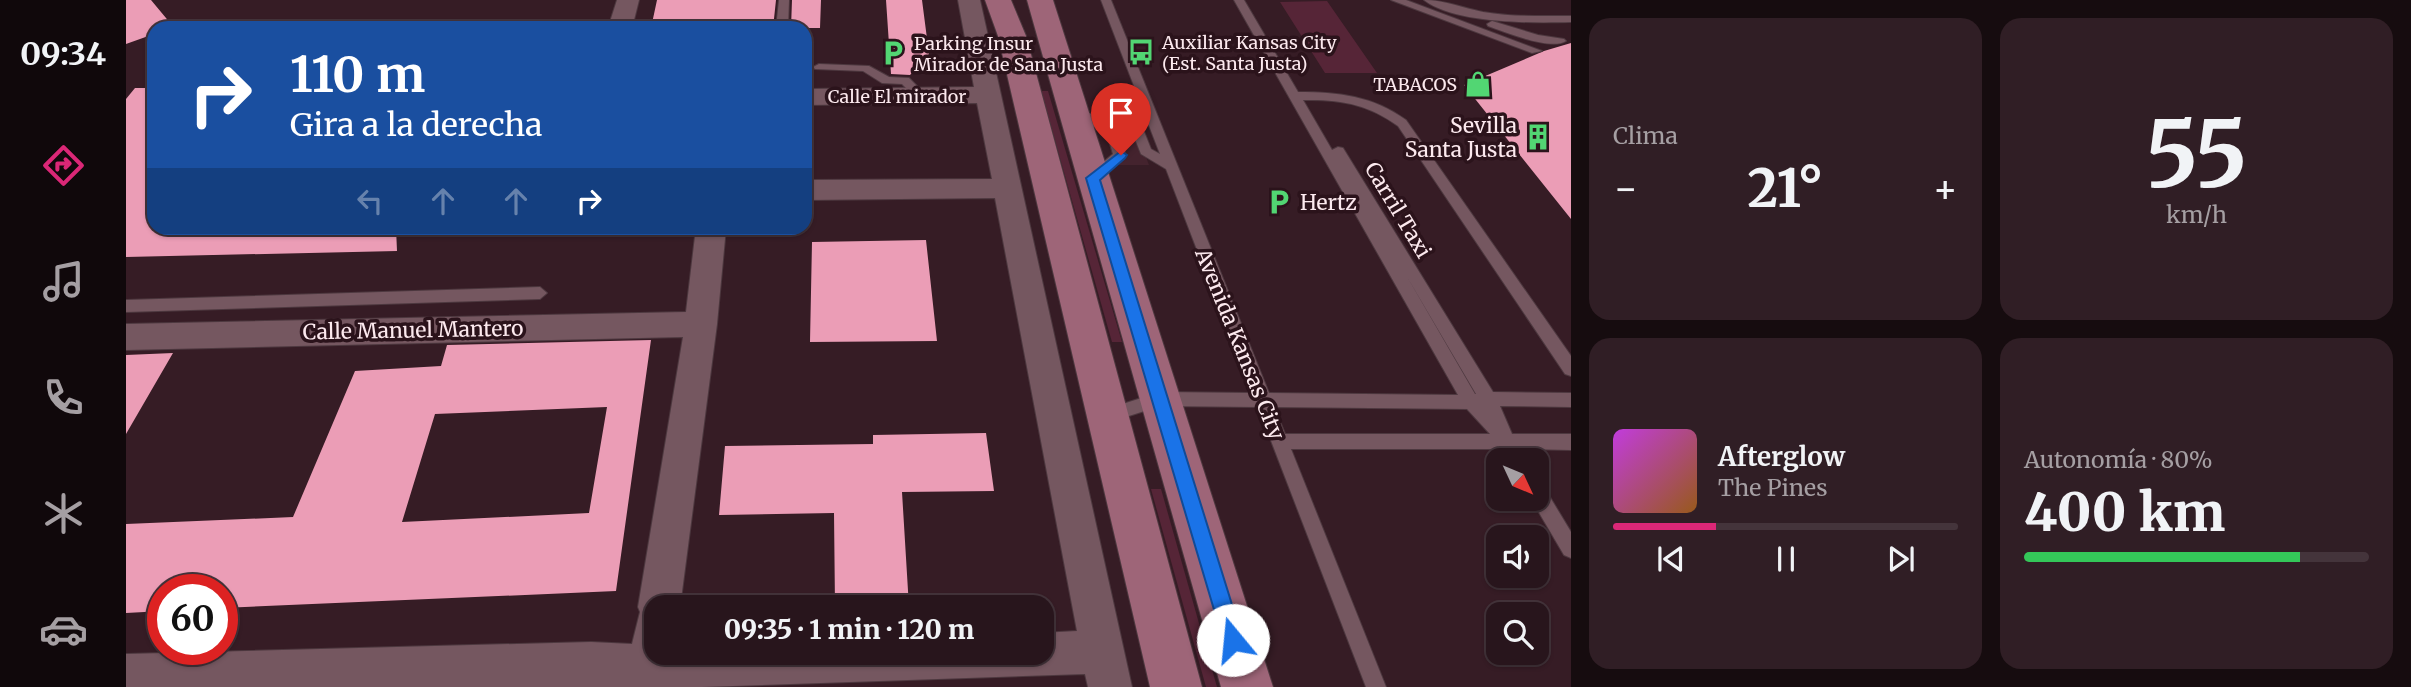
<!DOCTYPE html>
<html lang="es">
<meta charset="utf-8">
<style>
:root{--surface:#28151c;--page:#301e25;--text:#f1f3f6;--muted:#a59fa3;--line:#44343b;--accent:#db2777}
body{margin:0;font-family:Merriweather,serif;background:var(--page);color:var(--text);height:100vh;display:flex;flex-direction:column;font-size:26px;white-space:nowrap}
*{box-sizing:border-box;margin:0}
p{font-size:23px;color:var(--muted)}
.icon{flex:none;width:38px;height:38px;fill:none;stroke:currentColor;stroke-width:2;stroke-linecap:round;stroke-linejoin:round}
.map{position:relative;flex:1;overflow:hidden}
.drawer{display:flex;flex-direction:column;gap:18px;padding:18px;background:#160c0f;width:840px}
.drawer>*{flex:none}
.hud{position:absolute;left:21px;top:21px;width:665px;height:214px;border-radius:21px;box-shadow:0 2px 5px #0004,0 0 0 2px var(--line);background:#1a4fa0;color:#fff;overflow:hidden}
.needle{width:46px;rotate:134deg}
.buttons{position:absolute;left:1360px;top:448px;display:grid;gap:14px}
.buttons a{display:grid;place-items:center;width:63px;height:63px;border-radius:14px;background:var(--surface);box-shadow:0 2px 5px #0004,0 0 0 2px var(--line);font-size:35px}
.speed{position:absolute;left:21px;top:574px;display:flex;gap:14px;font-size:35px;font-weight:700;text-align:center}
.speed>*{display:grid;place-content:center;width:91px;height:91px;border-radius:50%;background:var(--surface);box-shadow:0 2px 5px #0004,0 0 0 2px var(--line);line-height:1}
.speed .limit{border:10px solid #d22;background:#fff;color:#111}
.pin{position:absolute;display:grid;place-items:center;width:60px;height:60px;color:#fff;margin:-72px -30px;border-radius:50% 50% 50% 0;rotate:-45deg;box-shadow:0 0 7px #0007}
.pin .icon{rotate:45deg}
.me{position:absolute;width:77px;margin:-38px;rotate:343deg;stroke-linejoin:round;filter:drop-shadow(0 0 5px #0008)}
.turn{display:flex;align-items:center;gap:24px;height:147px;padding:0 28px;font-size:32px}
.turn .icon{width:91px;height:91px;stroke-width:2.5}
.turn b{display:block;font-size:49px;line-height:60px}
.lanes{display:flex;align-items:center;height:66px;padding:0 28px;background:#0003;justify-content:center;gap:35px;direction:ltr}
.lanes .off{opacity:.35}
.big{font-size:52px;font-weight:800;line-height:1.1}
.drawer .widget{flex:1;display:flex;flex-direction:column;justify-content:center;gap:10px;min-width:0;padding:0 24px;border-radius:21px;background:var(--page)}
.drawer .dial{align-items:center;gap:0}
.dial b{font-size:91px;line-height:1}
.song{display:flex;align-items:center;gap:21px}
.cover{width:84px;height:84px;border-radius:10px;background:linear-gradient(135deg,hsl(290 70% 55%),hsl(30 70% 35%))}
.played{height:7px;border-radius:4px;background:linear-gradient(90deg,var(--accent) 30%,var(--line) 30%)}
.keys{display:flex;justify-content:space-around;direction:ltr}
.heat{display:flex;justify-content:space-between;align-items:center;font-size:38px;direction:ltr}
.charge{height:10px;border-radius:5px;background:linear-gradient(90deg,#34c759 80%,var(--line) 0)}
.drawer .tiles{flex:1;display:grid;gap:18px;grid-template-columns:repeat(2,1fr)}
.trip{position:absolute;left:518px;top:595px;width:410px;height:70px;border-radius:21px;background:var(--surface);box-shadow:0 2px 5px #0004,0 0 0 2px var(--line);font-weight:800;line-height:70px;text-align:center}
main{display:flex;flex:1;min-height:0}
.dock{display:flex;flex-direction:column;width:126px;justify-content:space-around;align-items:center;background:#10080b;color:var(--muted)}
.dock .icon{width:49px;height:49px}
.dock .current{color:var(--accent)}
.dock b{font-size:32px;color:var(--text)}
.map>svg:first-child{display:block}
</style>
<main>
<nav class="dock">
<b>09:34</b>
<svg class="icon current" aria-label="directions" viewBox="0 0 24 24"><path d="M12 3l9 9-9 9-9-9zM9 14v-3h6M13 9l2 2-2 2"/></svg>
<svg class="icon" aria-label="music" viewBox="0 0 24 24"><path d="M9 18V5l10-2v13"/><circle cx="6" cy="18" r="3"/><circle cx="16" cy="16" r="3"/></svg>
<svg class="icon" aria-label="phone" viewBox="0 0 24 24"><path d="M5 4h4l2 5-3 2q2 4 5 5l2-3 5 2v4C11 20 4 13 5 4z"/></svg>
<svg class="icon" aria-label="climate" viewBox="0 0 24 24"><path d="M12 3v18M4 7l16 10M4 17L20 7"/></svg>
<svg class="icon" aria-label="car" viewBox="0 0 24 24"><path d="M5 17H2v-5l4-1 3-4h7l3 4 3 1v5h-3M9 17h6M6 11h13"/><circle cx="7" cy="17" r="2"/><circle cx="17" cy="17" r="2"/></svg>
</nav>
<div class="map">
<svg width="1445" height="687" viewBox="0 0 1445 687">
<rect width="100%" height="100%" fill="#361c25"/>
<path fill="#44232e" d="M972,114h32l19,51h-33z"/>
<path fill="#562537" d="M1201,1l50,72h-52l-45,-71z
M915,91h7l74,251h-10z
M1025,489h10l56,198h-11z"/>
<path fill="#eb9db6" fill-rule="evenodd" d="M0,0h25l20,24 -6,2 1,2h-12v6l-28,10z
M531,0h119l-3,28h-122z
M666,0h29l-1,28h-29z
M760,0h36l7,54 -19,21 -19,-1z
M1445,43v176l-107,-134 80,-34z
M9,88h19v140h242l1,23 -271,6v-158z
M800,240l11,101 -127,1 2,-100z
M525,340l-35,251 -394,17v-18h-59v21l-37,2v-89l167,-7 62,-146 86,-5 6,-21zM481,407l-18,106 -187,9 33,-108z
M47,353l-47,81v-79z
M860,433l8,58 -92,1 7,115h-74l-1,-94 -115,2 6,-69 148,-2v-9z"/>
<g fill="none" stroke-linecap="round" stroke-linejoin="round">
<g stroke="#4d383f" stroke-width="2">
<path id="service" d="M653,0h10l-1,28h-12z
M975,0h10l158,393 189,2 -224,-395h10l54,92c40,0 75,4 108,28l165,236v20l-6,-2 -167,-248c-30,-22 -59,-27 -95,-26l29,50 6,-3 5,1 150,244 78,1v14l-71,-1 12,28h59v16l-49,-1 6,11h-18l-7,-11h-212l95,238h-20l-108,-280 -98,-1 -53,17 -6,-2 -2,-5 2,-5 59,-19 92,1 -86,-224 -25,-15 -10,-25 13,-17zM1022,123l12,31 -9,-5 -8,-20zM1280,275l70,119h-1zM1148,407l193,2 23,25h-205z
M1265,0h15l136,51 -10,2z
M1298,0c20,0 39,8 59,12 29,5 59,4 88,4v6c-39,1 -116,2 -147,-22z
M1366,21l46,14 26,4 2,2c-15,10 -61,-9 -78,-15l-1,-2z
M693,64l50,2 20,11 20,1 18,18 -2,3h-8l-15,-15 -20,-1 -19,-12 -48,-2 -2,-2z
M948,103l44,29 8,23 -33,27 -5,-1v-6l25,-21 -5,-17 -38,-27v-6z
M414,287l7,6 -7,6 -414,13v-12z
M1410,482l6,2 29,48v26l-7,-3 -33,-56h5z"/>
</g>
<g stroke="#4d383f" stroke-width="2">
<path id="minor" d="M491,0h22l-7,28h-24z
M832,0h22l152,687h-44l-3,-13 -383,13h-576v-33l465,-12 41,2 8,-32 -2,-5 45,-270 -557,13v-26l560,-12 10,-84h30l-9,96 -37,283h-24v46h385v-20l36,-2 -82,-433 -190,2v-20l187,-1 -15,-76 -172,2v-16l169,-2z"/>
</g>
<g stroke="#4d383f" stroke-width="2">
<path id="primary" d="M859,0h26l15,36 176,651h-52l-152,-651z
M901,0h26l220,687h-52z"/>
</g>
<use href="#service" fill="#755760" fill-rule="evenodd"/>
<use href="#minor" fill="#755760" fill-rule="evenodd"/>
<use href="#primary" fill="#9e6578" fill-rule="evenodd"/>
</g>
<path fill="#1a73e8" stroke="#114b97" stroke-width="2" d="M995,151l6,4 -2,3 -25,22 143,460 -3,7 -7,3 -7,-3 -3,-7 -137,-462z"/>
<defs>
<g id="bus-bare" transform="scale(2.1)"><path d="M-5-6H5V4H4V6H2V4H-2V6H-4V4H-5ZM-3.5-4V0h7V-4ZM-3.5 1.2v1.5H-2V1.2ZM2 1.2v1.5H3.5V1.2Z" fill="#52d673" stroke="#2b131b" stroke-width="2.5" paint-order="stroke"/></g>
<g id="parking-bare" transform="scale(2.1)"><path d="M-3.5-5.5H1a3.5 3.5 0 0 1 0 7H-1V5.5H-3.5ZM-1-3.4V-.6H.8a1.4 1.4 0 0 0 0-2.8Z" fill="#52d673" stroke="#2b131b" stroke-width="2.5" paint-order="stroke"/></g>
<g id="shop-bare" transform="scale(2.1)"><path d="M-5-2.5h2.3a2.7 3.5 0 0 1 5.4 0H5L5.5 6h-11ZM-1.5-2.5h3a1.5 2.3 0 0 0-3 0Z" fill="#52d673" stroke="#2b131b" stroke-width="2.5" paint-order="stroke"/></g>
<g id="building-bare" transform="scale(2.1)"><path d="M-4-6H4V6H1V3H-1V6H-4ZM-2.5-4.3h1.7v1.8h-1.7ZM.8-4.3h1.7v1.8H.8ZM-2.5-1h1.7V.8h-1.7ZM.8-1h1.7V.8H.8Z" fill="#52d673" stroke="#2b131b" stroke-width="2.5" paint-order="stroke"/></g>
</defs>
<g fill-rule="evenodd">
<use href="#bus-bare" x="1015" y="52"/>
<use href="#parking-bare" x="767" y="53"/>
<use href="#shop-bare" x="1352" y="84"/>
<use href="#building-bare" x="1412" y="137"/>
<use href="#parking-bare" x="1153" y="202"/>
</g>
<g text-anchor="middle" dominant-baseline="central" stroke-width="7" stroke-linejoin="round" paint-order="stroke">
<g font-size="18" fill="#fce9ee" stroke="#2b131b" text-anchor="start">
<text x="1036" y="42">Auxiliar Kansas City<tspan x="1036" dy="21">(Est. Santa Justa)</tspan></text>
<text x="788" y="43">Parking Insur<tspan x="788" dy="21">Mirador de Sana Justa</tspan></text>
<text x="1331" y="84" text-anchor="end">TABACOS</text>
</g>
<g font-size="18" fill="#fce9ee" stroke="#2b131b">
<text x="771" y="96">Calle El mirador</text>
</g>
<g font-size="21" fill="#fce9ee" stroke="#2b131b" text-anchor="end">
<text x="1391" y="125">Sevilla<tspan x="1391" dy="24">Santa Justa</tspan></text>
<text x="1174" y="202" text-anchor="start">Hertz</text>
</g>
<g font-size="21" fill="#fce9ee" stroke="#2b131b">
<text transform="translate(1272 210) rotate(59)">Carril Taxi</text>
<text transform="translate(287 330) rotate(-1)">Calle Manuel Mantero</text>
<text transform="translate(1114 344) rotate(68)">Avenida Kansas City</text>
</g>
</g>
</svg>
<div class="buttons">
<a><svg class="needle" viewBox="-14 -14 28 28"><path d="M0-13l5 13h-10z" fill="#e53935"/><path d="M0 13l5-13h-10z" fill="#a59fa3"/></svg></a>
<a><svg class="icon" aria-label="sound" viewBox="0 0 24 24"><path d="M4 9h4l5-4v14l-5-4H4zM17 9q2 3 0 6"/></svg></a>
<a><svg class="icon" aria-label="search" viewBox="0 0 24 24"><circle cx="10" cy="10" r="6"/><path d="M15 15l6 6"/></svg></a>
</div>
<div class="speed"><div class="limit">60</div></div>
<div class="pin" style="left:995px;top:155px;background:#d93025"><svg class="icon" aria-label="arrive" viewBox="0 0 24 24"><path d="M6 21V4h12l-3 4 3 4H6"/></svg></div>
<svg class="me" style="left:1107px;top:640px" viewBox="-20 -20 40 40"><circle r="19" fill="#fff"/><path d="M0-13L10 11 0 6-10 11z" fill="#1a73e8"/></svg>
<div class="trip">09:35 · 1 min · 120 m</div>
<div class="hud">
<div class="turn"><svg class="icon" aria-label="right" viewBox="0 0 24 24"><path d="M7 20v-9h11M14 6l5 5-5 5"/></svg><div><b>110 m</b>Gira a la derecha</div></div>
<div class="lanes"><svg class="icon off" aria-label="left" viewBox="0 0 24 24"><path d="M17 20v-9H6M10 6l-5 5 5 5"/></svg><svg class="icon off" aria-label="ahead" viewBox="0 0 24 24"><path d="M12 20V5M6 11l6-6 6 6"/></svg><svg class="icon off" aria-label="ahead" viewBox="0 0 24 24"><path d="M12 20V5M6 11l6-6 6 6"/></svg><svg class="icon" aria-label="right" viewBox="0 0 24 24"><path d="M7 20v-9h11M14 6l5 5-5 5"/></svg></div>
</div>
</div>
<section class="drawer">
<div class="tiles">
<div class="widget"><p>Clima</p>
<div class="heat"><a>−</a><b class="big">21°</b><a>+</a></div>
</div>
<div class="widget dial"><b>55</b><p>km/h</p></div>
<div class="widget">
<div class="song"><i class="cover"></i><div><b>Afterglow</b><p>The Pines</p></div></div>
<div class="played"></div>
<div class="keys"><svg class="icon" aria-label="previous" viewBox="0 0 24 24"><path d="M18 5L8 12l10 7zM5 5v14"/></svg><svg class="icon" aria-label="pause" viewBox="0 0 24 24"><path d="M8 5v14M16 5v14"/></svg><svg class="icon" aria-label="next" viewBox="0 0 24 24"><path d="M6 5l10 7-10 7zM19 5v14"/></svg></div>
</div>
<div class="widget"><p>Autonomía · 80%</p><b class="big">400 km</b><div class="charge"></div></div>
</div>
</section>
</main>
